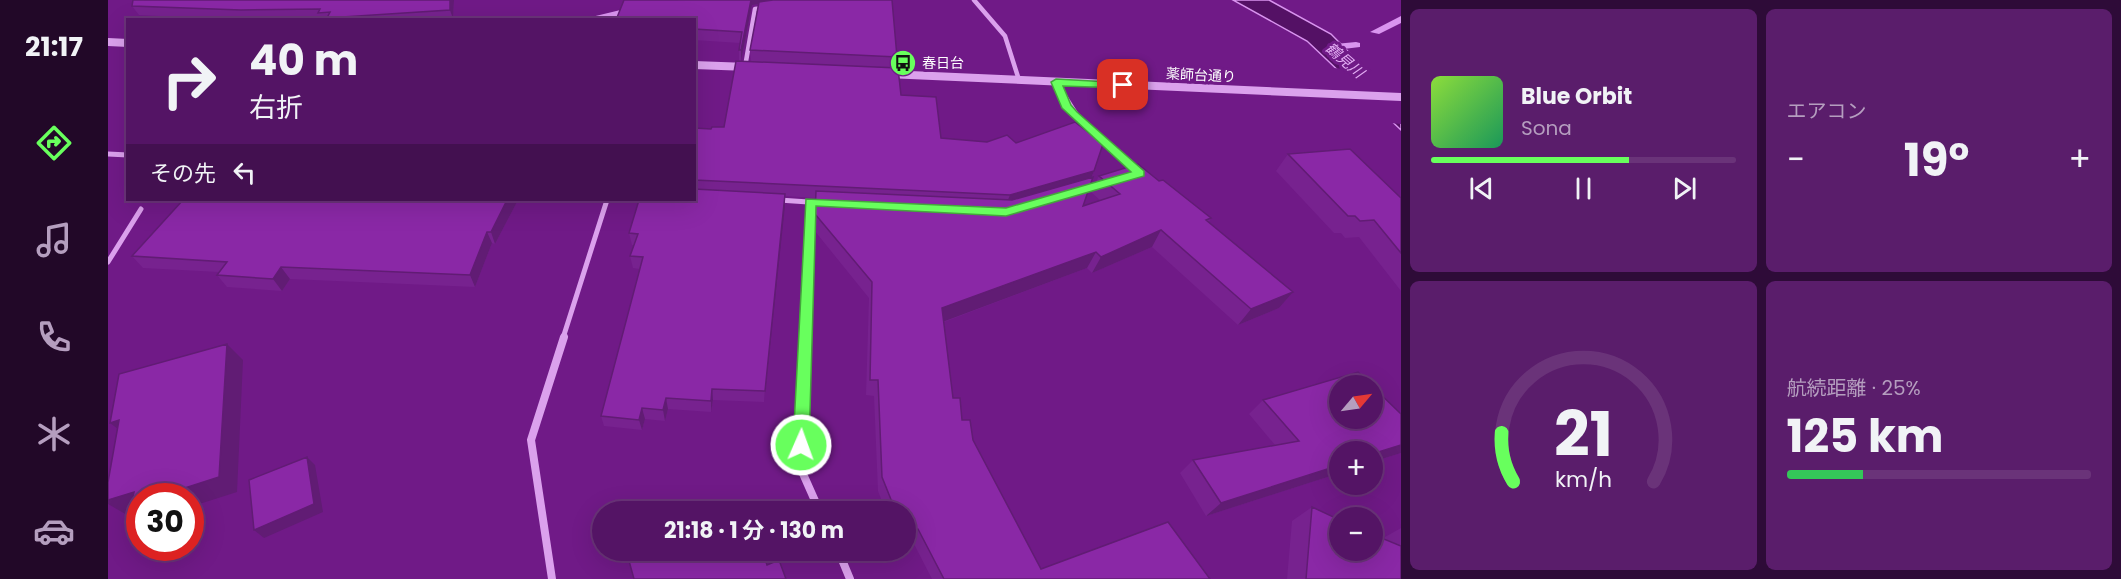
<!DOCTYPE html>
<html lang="ja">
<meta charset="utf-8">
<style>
:root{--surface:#541465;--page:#5a1d6b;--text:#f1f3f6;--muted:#b59ebf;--line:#6a3379;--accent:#68ff5d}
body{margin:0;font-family:Poppins,"Noto Sans JP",sans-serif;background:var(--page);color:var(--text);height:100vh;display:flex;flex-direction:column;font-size:22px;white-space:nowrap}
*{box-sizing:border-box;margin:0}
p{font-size:20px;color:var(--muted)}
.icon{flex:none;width:33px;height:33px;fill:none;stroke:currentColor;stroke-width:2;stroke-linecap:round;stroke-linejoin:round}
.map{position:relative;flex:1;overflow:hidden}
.details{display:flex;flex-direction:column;gap:9px;padding:9px;background:#2e0b38;width:720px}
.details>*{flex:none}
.hud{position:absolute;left:18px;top:18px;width:570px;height:183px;border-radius:0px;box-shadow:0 6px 24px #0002,0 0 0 2px var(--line);background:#541465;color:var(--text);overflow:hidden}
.needle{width:39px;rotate:61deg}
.buttons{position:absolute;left:1221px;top:375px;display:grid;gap:12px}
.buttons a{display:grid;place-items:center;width:54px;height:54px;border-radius:50%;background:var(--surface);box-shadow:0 6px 24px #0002,0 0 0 2px var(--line);font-size:30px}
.speed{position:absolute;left:18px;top:483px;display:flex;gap:12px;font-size:30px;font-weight:700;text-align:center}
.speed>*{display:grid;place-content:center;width:78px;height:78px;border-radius:50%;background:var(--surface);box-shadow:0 6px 24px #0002,0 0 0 2px var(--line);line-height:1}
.speed .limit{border:9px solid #d22;background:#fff;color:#111}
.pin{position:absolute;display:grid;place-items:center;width:51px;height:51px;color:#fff;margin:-26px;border-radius:12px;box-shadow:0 3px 9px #0006}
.me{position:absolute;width:66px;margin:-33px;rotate:2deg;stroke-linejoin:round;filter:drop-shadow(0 0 4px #0008)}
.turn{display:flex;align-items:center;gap:21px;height:126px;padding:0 24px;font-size:27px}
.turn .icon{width:78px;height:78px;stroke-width:2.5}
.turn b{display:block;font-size:42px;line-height:51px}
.then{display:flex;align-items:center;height:57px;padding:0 24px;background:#0003;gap:12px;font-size:22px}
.big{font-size:45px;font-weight:700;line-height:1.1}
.details .card{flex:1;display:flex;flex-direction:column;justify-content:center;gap:9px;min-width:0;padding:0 21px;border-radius:9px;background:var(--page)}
.details .dial{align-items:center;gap:0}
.dial svg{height:156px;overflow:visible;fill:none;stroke:var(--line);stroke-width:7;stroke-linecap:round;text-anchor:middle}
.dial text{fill:var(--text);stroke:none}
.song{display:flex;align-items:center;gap:18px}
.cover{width:72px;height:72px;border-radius:9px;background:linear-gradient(135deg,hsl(90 70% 55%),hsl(150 70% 35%))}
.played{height:6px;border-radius:3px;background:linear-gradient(90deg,var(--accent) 65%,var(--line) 65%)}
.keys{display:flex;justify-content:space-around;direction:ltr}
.heat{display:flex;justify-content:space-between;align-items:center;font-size:33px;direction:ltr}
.charge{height:9px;border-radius:4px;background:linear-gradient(90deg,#34c759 25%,var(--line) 0)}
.details .tiles{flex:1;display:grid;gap:9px;grid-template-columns:repeat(2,1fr)}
.trip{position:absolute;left:484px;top:501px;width:324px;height:60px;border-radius:30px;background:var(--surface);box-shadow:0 6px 24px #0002,0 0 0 2px var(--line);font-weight:700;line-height:60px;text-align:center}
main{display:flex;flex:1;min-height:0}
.tabs{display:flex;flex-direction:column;width:108px;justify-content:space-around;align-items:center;background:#220828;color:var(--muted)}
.tabs .icon{width:42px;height:42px}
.tabs .on{color:var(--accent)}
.tabs b{font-size:27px;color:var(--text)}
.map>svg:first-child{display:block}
</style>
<main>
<nav class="tabs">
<b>21:17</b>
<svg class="icon on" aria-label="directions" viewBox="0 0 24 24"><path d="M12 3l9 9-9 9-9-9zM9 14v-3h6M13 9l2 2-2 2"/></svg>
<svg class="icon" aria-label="music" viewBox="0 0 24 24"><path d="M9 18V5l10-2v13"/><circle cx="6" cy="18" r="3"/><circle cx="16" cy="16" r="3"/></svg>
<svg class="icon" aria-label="phone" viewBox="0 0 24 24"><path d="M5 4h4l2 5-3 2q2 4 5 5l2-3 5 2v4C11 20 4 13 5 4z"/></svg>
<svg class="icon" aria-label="climate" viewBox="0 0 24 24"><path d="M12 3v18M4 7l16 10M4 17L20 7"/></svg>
<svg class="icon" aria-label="car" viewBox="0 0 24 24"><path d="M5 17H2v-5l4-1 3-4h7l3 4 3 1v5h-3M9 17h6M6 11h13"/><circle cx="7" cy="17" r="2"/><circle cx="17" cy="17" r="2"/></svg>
</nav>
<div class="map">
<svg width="1293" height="579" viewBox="0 0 1293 579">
<rect width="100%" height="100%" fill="#701a87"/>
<path fill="#541165" stroke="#d994ef" stroke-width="1.5" d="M1125,0h36l62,34 70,71v25l-94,-89z"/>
<path fill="#701a87" d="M1224,68l39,2 30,31v23l-11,-1z"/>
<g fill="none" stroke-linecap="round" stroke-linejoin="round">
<path fill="#d994ef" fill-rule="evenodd" d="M529,6l5,3 -2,2 -39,9h-22z
M1293,16v7l-22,11 -9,-2z
M1248,42l4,1v4l-25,3 -5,-3 5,-3z"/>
<path stroke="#dba1ed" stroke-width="4.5" d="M866,0l31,36 14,44
M637,67l10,-58 10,-1
M948,82l24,38 31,29"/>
<path stroke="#dba1ed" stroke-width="5" d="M1001,147l28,24
M0,154l20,1
M671,200l44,3
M0,262l33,-53
M455,338l44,-138
M697,338l5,-136"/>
<path stroke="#dba1ed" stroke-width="8" d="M697,337l-5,130 20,45
M730,550l12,29
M444,579l-21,-139 33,-103"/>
<path stroke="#dba1ed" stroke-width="8" d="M0,42l20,1
M586,65l54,2
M779,74l514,23"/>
</g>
<path fill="#77228f" d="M346,0l-1,19 -10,1h-121l-1,-2 -78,2 -104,-5 -7,-9z
M516,0h268l5,57 -2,11 -144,-6 -1,-12 9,-46 -7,1 -11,56h-2v-11l1,-7 -46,-3v-20z
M793,95l40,43 46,4 29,1 78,28 -3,7 -8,28 18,-5 -10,-9 8,-16 60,5 52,37 -2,4 84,70 -14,16 -41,17 -86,-78 -60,26 -5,-5 -143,54 9,76 9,22 11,20 68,129 169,10h-278l-19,-37 -7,-30h-20l-8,-21 -4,-95 -8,-1 3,-97 -55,-68 1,-32 -30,-2 -21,206 -51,-2 -2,12 -43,-3 -3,12 -20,-2 -3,11 -38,-4 -3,-10 39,-147 -7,-1 -3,-12 4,-11h-2l-3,-12 65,-33v-72l17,1 13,-2z
M1180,154l113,44v93l-42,-54 -14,1 -4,-5h-7l-58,-62z
M410,200l-23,44 -3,-1 -17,44 -185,-8 -8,12 -55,-4 -10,-12 2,-3 -76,-4 -11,-12z
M1155,400l138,14v39l-29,9v-10h-32v21l-134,43 -26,-43 13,-13 82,-15 -26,-31z
M1204,507l73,32v-2l16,-9v51h-114l5,-58z"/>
<path fill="#611c74" d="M342,0h4l-1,19 -3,-9z
M643,0h36l-35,5 -11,56v-11z
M986,171l-5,12 -84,24 5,-12z
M677,194v12l-21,196 1,-11z
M399,200h11l-23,44 -4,-12z
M1053,230l-9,17 -60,26 9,-16z
M379,232l5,11 -17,44 -5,-12z
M988,252l-9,16 -150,56 5,-16z
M173,267l9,12 -8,12 -9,-12z
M1185,292l-14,16 -41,17 13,-16z
M119,344l16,16 -6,132 -47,15v-11h-30z
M604,389l1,11 -2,12v-11z
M558,398l2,11 -3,12 -2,-11z
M534,408l3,11 -3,11 -3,-10z
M11,420l11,18 -20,-15z
M1293,445v8l-29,9v-8z
M199,457l8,8 8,47 -59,26 -10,-8z
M1232,465v8l-134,43 15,-13z
M26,492l6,4v15l-13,4 -19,-11v-4z
M810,529l-5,13 -7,1v-11z"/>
<path fill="#8a28a6" stroke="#611c74" stroke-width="1.5" d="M25,0h317v10l-123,8 3,-6 -12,1 2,-4 -79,1 -109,-4z
M516,0h127l-10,50h-2l3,-18 -48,-3v-9h-78z
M665,0h119l5,57 -147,-7 9,-48z
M628,61l162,7 3,27 35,2 5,41 46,4 20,-7 9,8 59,-21 28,22 -9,27 -84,24 -316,-15v-52l17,1 1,-2h12z
M1242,149l51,49v55l-27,-33 -14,1 -5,-5h-7l-60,-62z
M1030,164l21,17 4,-1 48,38 -5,2 87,72 -42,17 -90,-79 -60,27 -5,-5 -154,56 11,90h7l2,22h8l3,20 68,129 127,-47 42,57h-266l-26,-50 -12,3v-20h-10l-14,-35 -4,-97h-8l2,-98 -57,-68 1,-23 196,9 81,-23 -10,29 37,-12 -21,-18z
M586,189l91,5 -20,197 -53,-2 -1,12 -45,-3 -3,12 -21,-2 -3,12 -38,-4 42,-159 -13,-1 8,-22 -9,-1 10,-33h55z
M75,200h324l-16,32h-4l-17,43 -189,-8 -8,12 -56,-4 10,-13 -95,-6z
M119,344l-8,133 -59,19h-20v7l-9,3 3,-14 -26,8v-18l11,-62 -9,3 9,-49z
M1250,372l14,14h-32v32h32v-32l29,28v31l-29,9v-2h-32v13l-119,38 -28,-43 106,-19 -36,-41z
M199,457l7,47 -60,26 -5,-50z
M637,501l4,11h-37z
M1204,507l28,13v30h32v-16l29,12v33h-95z
M518,550h136l5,15 12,-5 7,19h-152z"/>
<path fill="#68ff5d" stroke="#44a63c" stroke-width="1.5" d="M948,79l71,4v5h-4l-60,-2 8,19 6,7 67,59v5l-138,40 -190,-10 -7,239 -2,5 -6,3 -5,-3 -3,-5 13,-246 200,9 125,-36 -69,-64 -11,-26z"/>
<defs>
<g id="bus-disc" transform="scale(1.35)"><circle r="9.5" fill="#68ff5d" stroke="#701a87"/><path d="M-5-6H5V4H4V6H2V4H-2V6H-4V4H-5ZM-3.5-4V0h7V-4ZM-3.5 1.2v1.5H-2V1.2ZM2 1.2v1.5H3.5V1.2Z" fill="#111"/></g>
</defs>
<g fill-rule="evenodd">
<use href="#bus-disc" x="795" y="63"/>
</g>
<g text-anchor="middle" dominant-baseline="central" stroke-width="6" stroke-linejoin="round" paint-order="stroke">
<g font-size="14" fill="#fff" stroke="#701a87" text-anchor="start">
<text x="814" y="63">春日台</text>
</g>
<g font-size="14" fill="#fff" stroke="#701a87">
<text transform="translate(1093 75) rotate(3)">薬師台通り</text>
</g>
<g font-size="15" font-style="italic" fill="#e3adf4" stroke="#701a87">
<text transform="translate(1237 60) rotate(41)">鶴見川</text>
</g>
</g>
</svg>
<div class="buttons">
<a><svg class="needle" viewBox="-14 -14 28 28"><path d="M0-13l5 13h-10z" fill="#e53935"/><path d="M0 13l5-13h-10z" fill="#b59ebf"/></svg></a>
<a>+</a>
<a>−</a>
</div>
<div class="speed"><div class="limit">30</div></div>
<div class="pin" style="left:1015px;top:85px;background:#d93025"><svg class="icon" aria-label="arrive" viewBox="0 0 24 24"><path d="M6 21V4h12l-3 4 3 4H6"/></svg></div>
<svg class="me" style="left:693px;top:445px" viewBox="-20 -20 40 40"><circle r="17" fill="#68ff5d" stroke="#fff" stroke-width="3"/><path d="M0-11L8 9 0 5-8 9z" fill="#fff"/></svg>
<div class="trip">21:18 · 1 分 · 130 m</div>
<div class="hud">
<div class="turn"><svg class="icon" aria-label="right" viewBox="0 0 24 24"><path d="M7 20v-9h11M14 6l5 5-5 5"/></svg><div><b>40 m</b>右折</div></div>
<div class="then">その先<svg class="icon" aria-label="left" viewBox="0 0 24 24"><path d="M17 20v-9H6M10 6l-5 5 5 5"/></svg></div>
</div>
</div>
<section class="details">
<div class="tiles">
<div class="card">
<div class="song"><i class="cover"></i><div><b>Blue Orbit</b><p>Sona</p></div></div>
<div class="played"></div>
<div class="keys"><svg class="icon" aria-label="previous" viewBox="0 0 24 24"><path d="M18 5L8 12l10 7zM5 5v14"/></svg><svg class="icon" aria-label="pause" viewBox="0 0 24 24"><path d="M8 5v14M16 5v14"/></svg><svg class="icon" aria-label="next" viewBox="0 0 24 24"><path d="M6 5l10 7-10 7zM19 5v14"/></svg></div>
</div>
<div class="card"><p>エアコン</p>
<div class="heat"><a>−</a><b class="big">19°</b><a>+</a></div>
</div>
<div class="card dial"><svg viewBox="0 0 100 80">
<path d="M14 69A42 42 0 1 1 86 69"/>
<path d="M14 69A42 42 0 0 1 8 44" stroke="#68ff5d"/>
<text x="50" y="56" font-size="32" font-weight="700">21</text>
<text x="50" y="72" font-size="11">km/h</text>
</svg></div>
<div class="card"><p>航続距離 · 25%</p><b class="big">125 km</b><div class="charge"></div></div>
</div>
</section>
</main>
